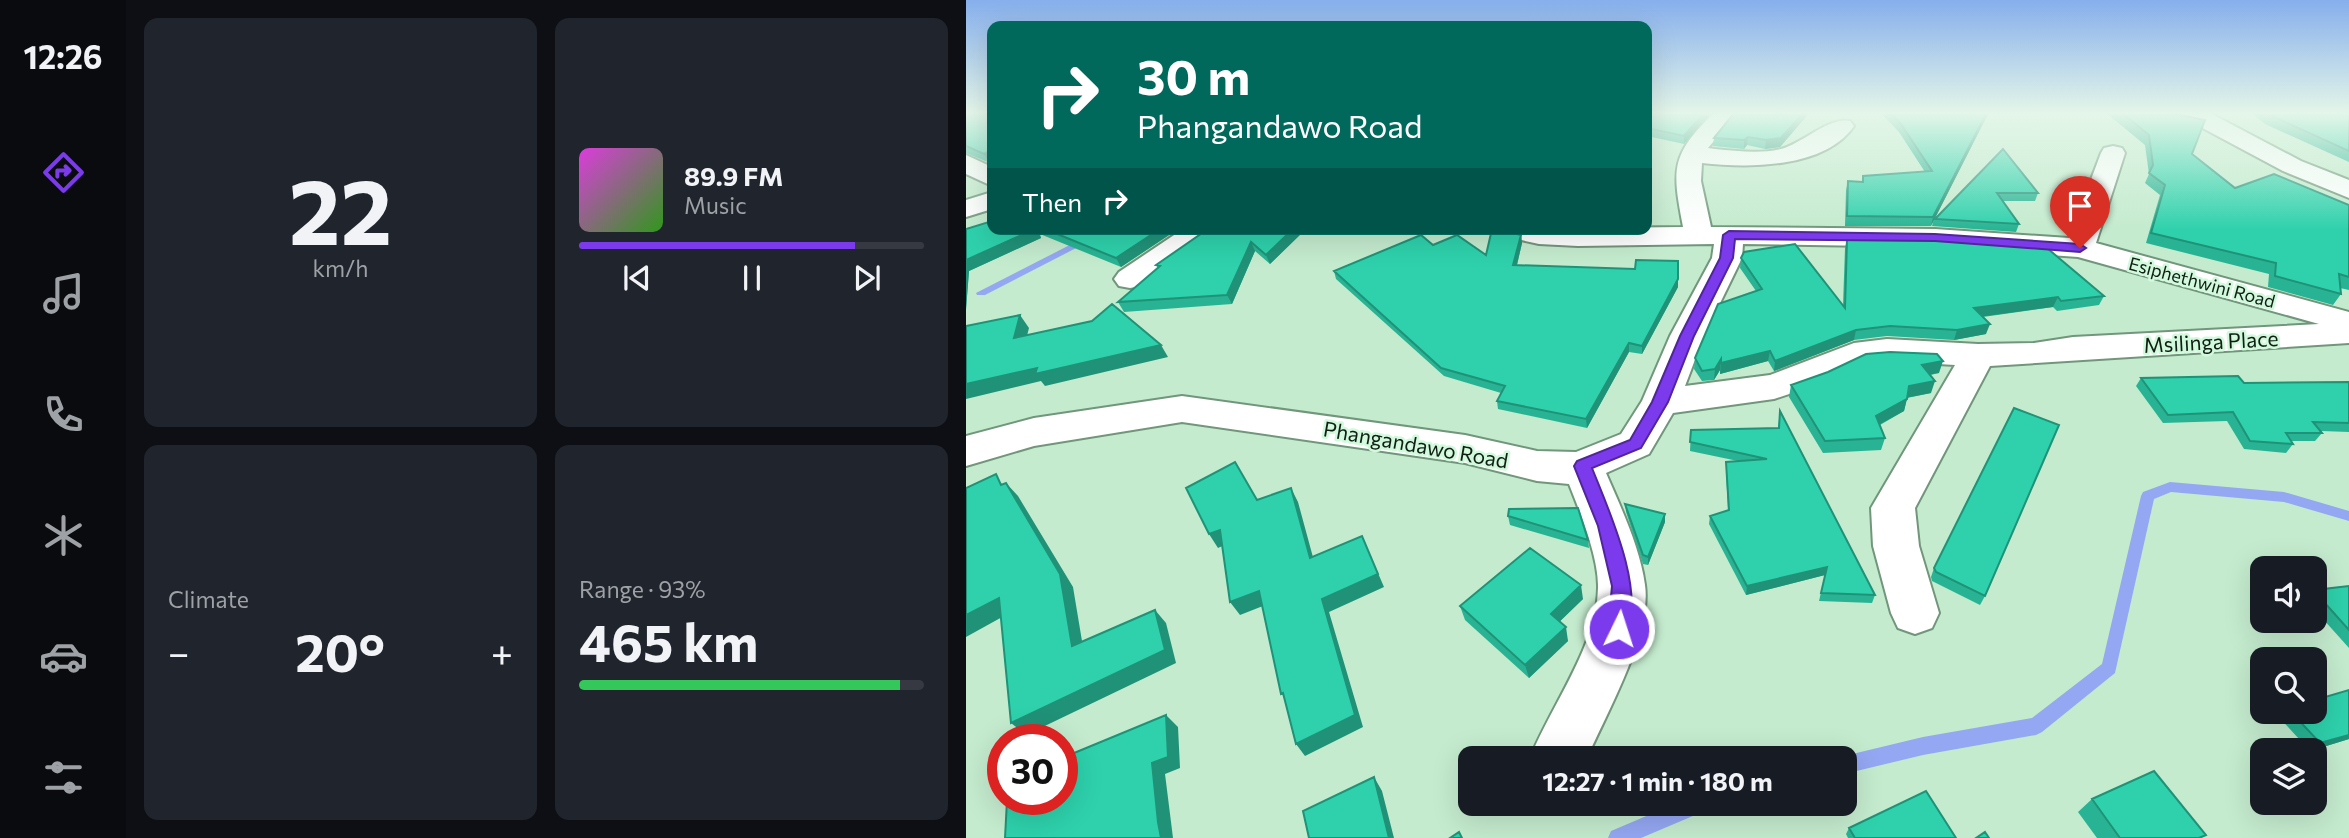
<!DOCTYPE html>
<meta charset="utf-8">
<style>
:root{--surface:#171b24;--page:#20242c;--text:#f1f3f6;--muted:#9ea1a6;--line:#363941;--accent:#7c3aed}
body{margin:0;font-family:Commissioner,sans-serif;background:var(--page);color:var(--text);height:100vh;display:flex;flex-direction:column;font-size:26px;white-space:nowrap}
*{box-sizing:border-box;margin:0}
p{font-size:23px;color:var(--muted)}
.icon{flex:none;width:38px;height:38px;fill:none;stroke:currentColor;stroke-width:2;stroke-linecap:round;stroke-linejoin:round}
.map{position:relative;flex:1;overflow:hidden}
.sheet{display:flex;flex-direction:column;gap:18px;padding:18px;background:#0d0f14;width:840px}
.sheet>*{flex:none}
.guide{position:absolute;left:21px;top:21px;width:665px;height:214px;border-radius:14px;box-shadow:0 7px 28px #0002;background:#00695c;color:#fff;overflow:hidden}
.controls{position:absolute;left:1284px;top:556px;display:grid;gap:14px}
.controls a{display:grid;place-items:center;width:77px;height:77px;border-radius:14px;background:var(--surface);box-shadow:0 7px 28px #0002;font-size:35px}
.speed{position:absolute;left:21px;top:724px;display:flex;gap:14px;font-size:35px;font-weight:700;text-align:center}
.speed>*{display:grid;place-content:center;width:91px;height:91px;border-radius:50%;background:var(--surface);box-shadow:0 7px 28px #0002;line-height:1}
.speed .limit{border:10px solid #d22;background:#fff;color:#111}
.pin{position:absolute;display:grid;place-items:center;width:60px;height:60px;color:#fff;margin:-72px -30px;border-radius:50% 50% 50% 0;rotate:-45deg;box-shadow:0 0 7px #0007}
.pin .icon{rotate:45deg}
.me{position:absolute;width:77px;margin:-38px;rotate:4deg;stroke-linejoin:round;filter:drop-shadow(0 0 5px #0008)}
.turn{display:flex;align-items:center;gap:24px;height:147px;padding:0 35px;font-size:32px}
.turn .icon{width:91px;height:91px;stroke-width:2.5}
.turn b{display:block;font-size:49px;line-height:60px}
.then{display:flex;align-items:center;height:66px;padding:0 35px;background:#0003;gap:14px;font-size:26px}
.big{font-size:52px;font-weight:700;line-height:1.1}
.sheet .tile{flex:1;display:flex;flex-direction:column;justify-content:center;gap:10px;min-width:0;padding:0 24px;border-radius:14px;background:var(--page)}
.sheet .dial{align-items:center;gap:0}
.dial b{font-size:91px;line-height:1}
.song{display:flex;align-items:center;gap:21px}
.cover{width:84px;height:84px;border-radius:10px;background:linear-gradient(135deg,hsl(300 70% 55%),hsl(110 70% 35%))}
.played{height:7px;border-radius:4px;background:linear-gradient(90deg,var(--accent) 80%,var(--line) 80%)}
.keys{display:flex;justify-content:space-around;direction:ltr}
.heat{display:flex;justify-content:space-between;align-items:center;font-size:38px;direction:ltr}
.charge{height:10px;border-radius:5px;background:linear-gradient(90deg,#34c759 93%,var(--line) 0)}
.sheet .tiles{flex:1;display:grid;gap:18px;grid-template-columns:repeat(2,1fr)}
.trip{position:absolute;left:492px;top:746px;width:399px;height:70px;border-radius:14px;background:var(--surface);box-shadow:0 7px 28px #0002;font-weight:700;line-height:70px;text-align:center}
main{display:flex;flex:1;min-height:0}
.tabs{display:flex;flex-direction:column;width:126px;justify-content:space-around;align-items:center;background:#090b0e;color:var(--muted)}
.tabs .icon{width:49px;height:49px}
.tabs .on{color:var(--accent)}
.tabs b{font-size:32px;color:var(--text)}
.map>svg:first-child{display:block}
</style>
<main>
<nav class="tabs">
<b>12:26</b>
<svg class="icon on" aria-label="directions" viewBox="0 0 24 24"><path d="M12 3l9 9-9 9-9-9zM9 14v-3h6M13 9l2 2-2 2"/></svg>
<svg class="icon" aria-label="music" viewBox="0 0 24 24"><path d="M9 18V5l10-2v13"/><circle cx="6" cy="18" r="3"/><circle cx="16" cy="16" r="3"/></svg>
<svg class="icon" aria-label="phone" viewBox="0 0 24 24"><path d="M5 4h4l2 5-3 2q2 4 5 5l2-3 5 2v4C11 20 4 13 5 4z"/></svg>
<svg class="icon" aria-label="climate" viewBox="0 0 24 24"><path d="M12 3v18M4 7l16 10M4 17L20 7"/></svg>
<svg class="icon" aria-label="car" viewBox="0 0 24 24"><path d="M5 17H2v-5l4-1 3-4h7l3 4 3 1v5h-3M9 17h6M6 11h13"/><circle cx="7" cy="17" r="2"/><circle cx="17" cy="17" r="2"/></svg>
<svg class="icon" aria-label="filters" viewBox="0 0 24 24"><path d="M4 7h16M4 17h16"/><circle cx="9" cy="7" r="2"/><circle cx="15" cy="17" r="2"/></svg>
</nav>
<section class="sheet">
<div class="tiles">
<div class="tile dial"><b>22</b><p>km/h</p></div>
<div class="tile">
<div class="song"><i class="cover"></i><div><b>89.9 FM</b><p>Music</p></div></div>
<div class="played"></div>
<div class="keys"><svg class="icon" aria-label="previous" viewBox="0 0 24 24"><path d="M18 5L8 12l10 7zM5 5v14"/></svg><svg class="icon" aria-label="pause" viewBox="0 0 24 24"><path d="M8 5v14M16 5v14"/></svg><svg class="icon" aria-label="next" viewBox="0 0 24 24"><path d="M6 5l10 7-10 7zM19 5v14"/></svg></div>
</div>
<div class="tile"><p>Climate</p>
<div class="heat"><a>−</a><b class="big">20°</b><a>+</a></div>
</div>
<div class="tile"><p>Range · 93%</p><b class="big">465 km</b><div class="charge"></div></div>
</div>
</section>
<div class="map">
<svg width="1383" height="838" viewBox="0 0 1383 838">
<rect width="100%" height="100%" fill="#c4ebce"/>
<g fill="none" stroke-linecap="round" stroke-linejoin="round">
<path fill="#94a7f2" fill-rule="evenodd" d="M135,229h12l-128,66h-8l-1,-2z
M1204,482l114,10 65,19v10l-65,-19 -113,-10 -17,7 -39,174 -73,59 -6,3 -113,20 -79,19v-16h-4l4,-2 79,-19 109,-19 70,-54 39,-168 2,-4z
M711,803h32l-2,7 -66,28h-33l3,-7z"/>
<g stroke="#71967b" stroke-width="4">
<path id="minor" d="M749,112h24l-31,36 7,1c22,2 45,5 66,0 22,-6 49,-33 69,-28l4,5c-30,43 -106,42 -152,37l-1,18 10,46 224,2 134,9 32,-85 3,-5 9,-2 9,2 3,5 -29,90 253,69v31l-359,23 -75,142 4,38 20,67 -7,15 -17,6 -17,-6 -7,-15 -18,-67 -2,-38 84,-143 -68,-4 -25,3 -37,18 -51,17 -101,14 -24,41 -43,19c15,35 34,74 39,112 7,49 -38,127 -58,173h-57c22,-54 67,-112 68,-170 1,-30 -18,-76 -29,-104l-32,-3 -72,-18 -283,-41 -148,24 -68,20v-30l68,-18 148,-22 283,39 72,16 39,1 45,-18 21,-33 28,-65 42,-78 2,-14 -136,2 -39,-2 -40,-9 -4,-6 188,-2c-11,-58 -13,-72 32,-115zM777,244l192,3 143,10 241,67 -246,13 -39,6 -56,1 -91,-5 -33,4 -84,32 -85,11 19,-50 38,-78z
M1213,112h29l93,49 48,19v18l-66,-27 -101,-54z
M0,155l26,12v19l-26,-12z
M26,192v17l-26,8v-17z
M217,229h33l-4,6 -71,51 -11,2 -11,-2 -5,-7 5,-7z"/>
</g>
<use href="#minor" fill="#fff" fill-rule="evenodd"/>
</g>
<path fill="#28b494" d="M0,112h26v51h-2l-24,-10z
M681,112h65l-28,32 -37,-8z
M769,112h75l-30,35 -15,2 -18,-4 -3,4 -31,-3 1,-8z
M914,112h109l-54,106 68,-69 35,44 -3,8h-33l17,23 -3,8 -84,-6 2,-7 -3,7h-86l1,-36 2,-9 14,1 1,-6 62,-4 -26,-40z
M1139,112h62l25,42 43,34 114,17v85l-9,-2 1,6 -8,11 -65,-18 1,-13 -123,-31 14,-48 -15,-12 4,-9 -4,-29z
M1284,112h99v50l-84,-38z
M0,229h212l-57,38 -81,-33 1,4 -72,33 -3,37z
M340,229l-36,35 -15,-13 -23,53 -108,8 -6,-10 40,-34 -2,-3z
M555,235l1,8 -5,22 161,22 -36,67 -13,-2 -42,76 -89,-19 -1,-8 4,-8 -57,-17 -108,-97 -2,-8 99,-26 53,10z
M881,239l257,57 -5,9 -42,6 -4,-4 -70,10 3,17 -32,6 -67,-4 -33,4 -80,31 -6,-10 -48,13v-4l-6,10 -12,1 -8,-12 1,-11 61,-67 -16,-23 1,-10 102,47 2,-57z
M973,373l-9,2 1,18 -24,5 -3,13 -24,14 5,13 -4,12 -58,3 -34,-56 2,-12z
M1175,378l103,5 105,-1v50l-28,-1 1,2 -7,8h-24l2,3 -7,9 -42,-4 -17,-28 -64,2 -27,-37z
M814,411l95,184 -3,8 -53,-2 6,-26 -79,20 -37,-71 1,-8 18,-5 -2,-40v-9l12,-1 -48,-10 1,-21 87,-2z
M659,504l40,18 -17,43 -5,-1 -17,-52z
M542,516l80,24 1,8 -79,-23z
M968,568l51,28 -5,9 -48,-24 -1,-4z
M1383,586v62l-34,-38v-20z
M617,599l-24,23 9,19 -39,37 -64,-58 -5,-14z
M1383,690v49l-39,12 -33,-36 4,-3h34z
M1126,799l114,36 -5,3h-104l-19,-26z
M883,828l107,10h-108l-2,-4z"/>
<path fill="#209278" d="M739,112h7l-28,32v-8z
M838,112h6l-30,35 -15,2 1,-9z
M1021,112h2l-58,114 2,-9z
M782,137l-1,8 -3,4v-9z
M22,152l4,7v4h-2l-6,-9z
M69,229h2l4,9 -72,33 -3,39v-50z
M194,229h18l-57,38 -5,-9z
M327,229h13l-36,35 -4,-9z
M555,235l1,8 -7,30 -2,-8z
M285,242l4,9 -23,53 -5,-9z
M712,279v8l-36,67v-8z
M1092,297l-5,10 -82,11 3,-10z
M54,315l9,13 -6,23 -9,-13z
M1024,324l-4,10 -32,6 3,-10z
M890,330l-2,10 -80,31 1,-10z
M663,343v9l-42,76 -1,-9z
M195,345l7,12 -123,29 -4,-5 -75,18v-15l71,-16z
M804,351l-2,10 -48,13 1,-11z
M755,359l-1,11 -6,10 1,-11z
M977,361l-4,12 -21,4 4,-12z
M969,381l-4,12 -26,5 4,-12z
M941,399l-3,12 -31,17 3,-12z
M40,483l12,13 55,91 12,72 -13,-13z
M325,488l7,14 19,70 -7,-14z
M699,514v8l-17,43v-8z
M254,530l9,13 -11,5 -9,-14z
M396,536l22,51 -55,25 34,115 -58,29 -9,-12 26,-145z
M861,567l-2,8 -79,20 1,-9z
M615,585l2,14 -30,29 -2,-14z
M293,591l9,13 -28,11 -10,-13z
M33,598l14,13 -47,26v-22z
M189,610l11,13 10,40 -150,72 -15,-12z
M600,627l2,14 -39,37 -4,-13z
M200,715l12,12 2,41 -15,6 8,64h-12l-3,-16 -6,-59z
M1383,735v4l-39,12 10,-8z
M408,777l8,14 12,47h-5z"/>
<path fill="#2ed1ac" stroke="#209278" stroke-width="2" d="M0,112h26v43l-4,-3 -4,2 -18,-8z
M681,112h58l-21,24 -37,-8z
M769,112h69l-23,26 -15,2 -18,-3 -4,3 -30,-2z
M924,112h97l-54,105 -86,-1 1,-35 15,1v-6l69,-5 -31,-47z
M1155,112h46l38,8 -13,34 43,34 39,-14 75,31v72l-10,-3 2,20 -66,-18 1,-13 -125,-30 14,-48 -16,-12 4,-8 -4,-30z
M1300,112h83v39l-79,-36z
M1037,149l35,44h-41l22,31 -84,-5z
M26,221v8h43l-69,31v-31z
M79,229h115l-44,29z
M242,229h85l-27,26 -15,-13 -24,53 -109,7 42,-36 -4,-1z
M526,229h5l24,6 -8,30 122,4 1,-9 42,1v18l-36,67 -13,-3 -43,76 -89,-18 8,-15 -64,-18 -107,-97 87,-36 12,10 24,-10 29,20z
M881,239l91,1 109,8 57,48 -43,5 -3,-4 -84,11 16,16 -33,6 -67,-4 -34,4 -81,31 -5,-10 -49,12v-4l-6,10 -13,2 -7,-13 23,-54 44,-15 -21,-31 3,-6 51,-8 50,64z
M146,304l49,41 -126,29 2,-6 -71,16v-58l54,-11 -6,23 78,-17z
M924,352l47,2 6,7 -21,4 13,16 -26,5 -2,13 -31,17 9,22 -60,3 -34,-56 37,-13 38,-18z
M1272,376l6,7 105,-1v41l-36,-1 9,11h-36l7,11 -43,-3 -17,-29 -65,3 -27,-37z
M1048,408l45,17 -74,171 -49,-24 -2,-4z
M814,411l95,184 -54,-2 6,-26 -80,19 -37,-70 19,-6 -3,-48 41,-3 -77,-17 1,-12 88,-2z
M269,462l22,38 34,-12 19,70 52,-22 16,38 -56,25 33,116 -59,29 -13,-51 -2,1 -22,-103 -29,11 -10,-72 -11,4 -23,-46z
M30,474l5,11 5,-2 54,91 12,72 83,-36 10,40 -154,73 -12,-125 -33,17v-127z
M659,504l40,10 -17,43 -5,-2z
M612,508l10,32 -80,-24 1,-7z
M564,548l51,37 -30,29 15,13 -41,38 -65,-59z
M1383,586v44l-34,-38v-2z
M1383,690v45l-29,8 -29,-31h24v-12z
M200,715l2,42 -16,6 6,59 3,16h-156l2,-38h55v-42z
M1188,771l52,64 -7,3h-79l-28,-39z
M408,777l15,61h-80l-6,-27z
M960,791l30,47h-101l-6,-10z
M493,832l3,6h-12z
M1019,832l4,6h-13z"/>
<linearGradient id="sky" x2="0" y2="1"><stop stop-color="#86afec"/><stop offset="0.49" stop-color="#e4f6e9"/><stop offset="1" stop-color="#e4f6e9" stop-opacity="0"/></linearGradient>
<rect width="1383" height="230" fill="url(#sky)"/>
<path fill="#7c3aed" stroke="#51269a" stroke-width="2" d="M763,231l206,3 145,10 6,4 -6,4 -145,-11 -200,-2 -2,19 -39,78 -26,66 -27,46 -49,20c17,43 54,123 34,167l-7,3 -8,-3 -3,-6 4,-43 -14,-60 -24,-60 3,-5 53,-21 22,-38 28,-66 40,-78 3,-23z"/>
<g text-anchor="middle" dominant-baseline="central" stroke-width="5" stroke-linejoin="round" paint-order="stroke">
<g font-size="18" fill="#101e14" stroke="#d1f9db">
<text transform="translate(1236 282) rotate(15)">Esiphethwini Road</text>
</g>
<g font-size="21" fill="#101e14" stroke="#d1f9db">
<text transform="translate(1245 341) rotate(-3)">Msilinga Place</text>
<text transform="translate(450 444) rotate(10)">Phangandawo Road</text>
</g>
</g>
</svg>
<div class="controls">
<a><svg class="icon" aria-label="sound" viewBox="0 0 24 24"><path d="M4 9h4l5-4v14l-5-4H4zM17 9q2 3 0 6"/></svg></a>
<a><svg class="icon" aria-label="search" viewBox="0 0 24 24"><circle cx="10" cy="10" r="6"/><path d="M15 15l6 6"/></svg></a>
<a><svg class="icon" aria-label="layers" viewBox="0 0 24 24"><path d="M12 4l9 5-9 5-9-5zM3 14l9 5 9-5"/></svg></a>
</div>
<div class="speed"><div class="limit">30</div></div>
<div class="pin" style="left:1114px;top:248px;background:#d93025"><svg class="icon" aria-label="arrive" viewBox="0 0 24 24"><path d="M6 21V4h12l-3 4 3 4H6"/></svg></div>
<svg class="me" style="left:653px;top:629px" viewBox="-20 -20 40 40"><circle r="17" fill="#7c3aed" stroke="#fff" stroke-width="3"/><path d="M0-11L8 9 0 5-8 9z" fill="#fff"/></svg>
<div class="trip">12:27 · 1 min · 180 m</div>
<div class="guide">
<div class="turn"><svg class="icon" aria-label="right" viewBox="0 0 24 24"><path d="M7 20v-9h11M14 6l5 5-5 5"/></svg><div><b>30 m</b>Phangandawo Road</div></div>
<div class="then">Then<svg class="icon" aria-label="right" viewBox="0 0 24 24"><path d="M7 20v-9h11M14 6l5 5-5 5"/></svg></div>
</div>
</div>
</main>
